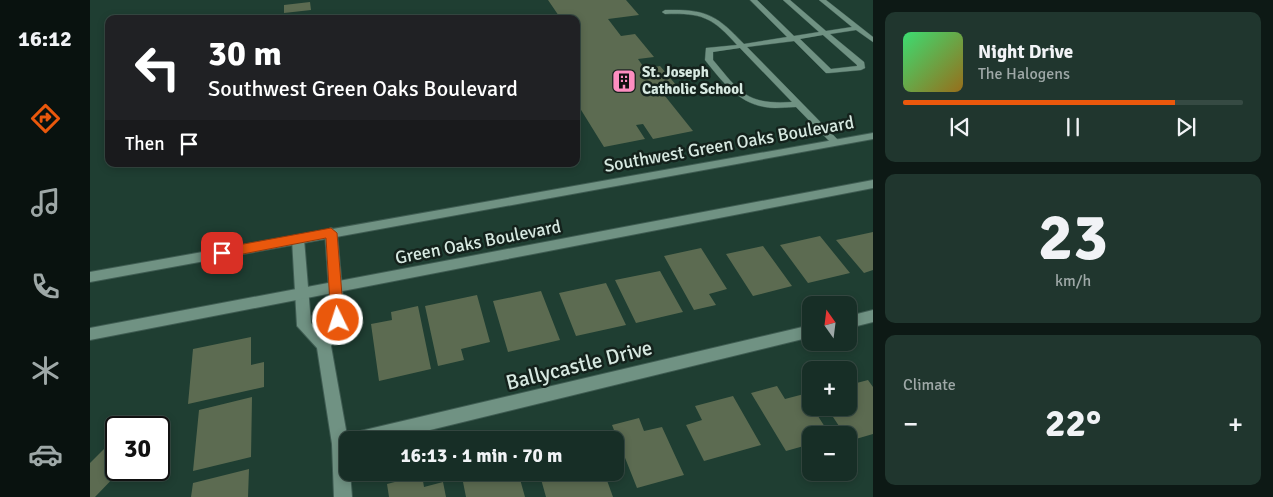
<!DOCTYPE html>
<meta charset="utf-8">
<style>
:root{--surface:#172e26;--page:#20362e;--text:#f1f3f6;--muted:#9ea8a7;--line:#364a43;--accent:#ea580c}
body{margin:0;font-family:Signika,sans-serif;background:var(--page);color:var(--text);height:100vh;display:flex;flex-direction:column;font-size:19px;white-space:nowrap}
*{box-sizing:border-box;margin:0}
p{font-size:16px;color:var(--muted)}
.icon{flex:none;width:28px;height:28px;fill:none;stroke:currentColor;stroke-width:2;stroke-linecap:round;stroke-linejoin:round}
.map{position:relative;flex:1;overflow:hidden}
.sheet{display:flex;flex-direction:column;gap:12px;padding:12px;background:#0d1915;width:400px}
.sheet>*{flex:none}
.hud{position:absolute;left:15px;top:15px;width:475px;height:152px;border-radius:10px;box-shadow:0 2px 8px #0003,0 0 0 1px var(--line);background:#202124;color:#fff;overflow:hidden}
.needle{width:32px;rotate:346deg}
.tools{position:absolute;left:712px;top:296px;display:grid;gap:10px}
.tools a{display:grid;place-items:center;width:55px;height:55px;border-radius:10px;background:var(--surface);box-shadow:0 2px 8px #0003,0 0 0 1px var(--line);font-size:25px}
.speed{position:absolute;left:15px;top:416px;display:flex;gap:10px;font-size:25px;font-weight:700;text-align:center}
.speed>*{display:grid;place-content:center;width:65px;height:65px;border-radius:50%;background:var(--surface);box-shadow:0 2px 8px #0003,0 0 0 1px var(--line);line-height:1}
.speed .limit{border:2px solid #111;border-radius:8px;background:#fff;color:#111}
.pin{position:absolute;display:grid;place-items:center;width:42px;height:42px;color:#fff;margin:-21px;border-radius:10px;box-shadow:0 2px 8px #0006}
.me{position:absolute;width:55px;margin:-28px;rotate:356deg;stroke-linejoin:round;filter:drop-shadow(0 0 4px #0008)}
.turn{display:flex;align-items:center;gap:18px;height:105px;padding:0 20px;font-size:22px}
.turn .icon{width:65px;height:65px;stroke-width:2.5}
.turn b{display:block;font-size:35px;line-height:42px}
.then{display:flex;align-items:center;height:48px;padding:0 20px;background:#0003;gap:10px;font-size:19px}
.big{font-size:38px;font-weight:800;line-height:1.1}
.sheet .card{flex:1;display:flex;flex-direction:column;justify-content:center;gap:8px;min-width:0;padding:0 18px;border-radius:10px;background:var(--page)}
.sheet .dial{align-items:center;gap:0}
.dial b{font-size:65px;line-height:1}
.song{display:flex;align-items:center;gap:15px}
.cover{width:60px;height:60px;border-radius:8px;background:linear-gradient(135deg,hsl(140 70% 55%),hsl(40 70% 35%))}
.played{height:5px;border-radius:2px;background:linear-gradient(90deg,var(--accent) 80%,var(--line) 80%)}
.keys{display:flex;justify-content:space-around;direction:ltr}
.heat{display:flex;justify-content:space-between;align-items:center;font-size:28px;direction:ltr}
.trip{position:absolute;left:249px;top:431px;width:285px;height:50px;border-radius:10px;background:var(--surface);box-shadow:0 2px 8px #0003,0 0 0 1px var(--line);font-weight:800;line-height:50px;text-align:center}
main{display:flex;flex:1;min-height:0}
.menu{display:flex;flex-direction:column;width:90px;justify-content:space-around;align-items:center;background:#09120f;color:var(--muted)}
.menu .icon{width:35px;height:35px}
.menu .current{color:var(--accent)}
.menu b{font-size:22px;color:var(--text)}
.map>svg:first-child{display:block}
</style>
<main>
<nav class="menu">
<b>16:12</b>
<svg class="icon current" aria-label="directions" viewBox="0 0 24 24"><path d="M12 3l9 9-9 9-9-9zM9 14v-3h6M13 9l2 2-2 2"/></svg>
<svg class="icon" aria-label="music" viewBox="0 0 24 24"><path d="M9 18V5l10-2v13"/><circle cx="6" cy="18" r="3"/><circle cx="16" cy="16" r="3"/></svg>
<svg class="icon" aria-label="phone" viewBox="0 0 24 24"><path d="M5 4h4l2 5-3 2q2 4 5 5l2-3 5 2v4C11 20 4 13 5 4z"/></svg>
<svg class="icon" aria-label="climate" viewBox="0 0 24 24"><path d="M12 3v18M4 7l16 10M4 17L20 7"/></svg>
<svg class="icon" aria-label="car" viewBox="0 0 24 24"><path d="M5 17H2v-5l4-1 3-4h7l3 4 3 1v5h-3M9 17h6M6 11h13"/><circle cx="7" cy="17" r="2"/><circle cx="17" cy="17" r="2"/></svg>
</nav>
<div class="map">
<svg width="783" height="497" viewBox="0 0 783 497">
<rect width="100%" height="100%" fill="#1f3e32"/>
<path fill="#5c6b51" d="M458,0h78l13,15 -31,4 13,17 14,-2 19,23 -16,2 7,10 15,-3 22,26 -17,4 28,35 -40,8 -10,-15 -7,1 9,14 -41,8 -26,-42 -2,1v-87h-15z
M220,2l1,8 -27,3v-8z
M783,232v38l-9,3 -28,-33z
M730,236l30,37 -42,10 -28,-38z
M673,246l29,40 -39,10 -27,-42z
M611,248l26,41 -18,5 7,11 -22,5 -30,-54z
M570,271l23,41 -47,11 -21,-43z
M516,283l20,42 -50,11 -17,-43z
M451,291l19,49 -52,12 -15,-51z
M387,295l13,47 -29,7 3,11 -26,6 -13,-60z
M328,306l13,63 -52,12 -8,-57 21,-4 -1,-8z
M161,337v28l13,-3v25l-76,17 5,-55z
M778,380l5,7v47l-24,7v-6h-4l-18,-27h22v-23z
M687,386l8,13 19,-5 26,41h-19v9l-25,7 -35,-58z
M643,396l28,49 -57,16 -18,-36 16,-5 -7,-14z
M162,397l-1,60 -58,14 6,-61z
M549,418l5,13 18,-4 22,48 -47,13 -25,-63z
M499,434l3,6h-23v-1z
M16,447l10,8v15h5l-26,27h-5v-34z
M159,469l-1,28h-57l2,-14z
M371,472h57l7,25h-59z
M449,472h65l9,25h-67z
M332,475l2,12 19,-5 3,15h-57l-2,-13z"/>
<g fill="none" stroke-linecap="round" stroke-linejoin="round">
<g stroke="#3f5c52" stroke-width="1">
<path id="lane" d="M660,0h7l37,36 25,-4 -36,-32h7l36,31 26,-4 -33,-27h7l47,37v5l-17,-12 -26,4 34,28 1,6 -4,2 -32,3h-3l-32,-32 -47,6 92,94v4h-6l-37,-38c-10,0 -21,2 -31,0 -27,-4 -44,-27 -60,-47l1,-12 31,-3c-25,-28 -35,-32 -72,-31l-3,-2 3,-2c40,-1 51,4 79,34l43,-7zM733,35l34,30v1l-26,3 -31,-30zM650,48l52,54c-46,3 -52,-10 -79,-42v-8z"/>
</g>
<g stroke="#3f5c52" stroke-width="2">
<path id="street" d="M241,228l4,2 2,3 8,87 -14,26 17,95v31h2l2,25h-18l-2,-53 -15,-96 -20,-22 -5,-87 2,-3h8l2,3 7,84 11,11 9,-15 -6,-86 2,-3z
M783,310v12l-24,6v-12z
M721,325v12l-422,103h-41l2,-6 6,-2z"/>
</g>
<g stroke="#3f5c52" stroke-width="2">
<path id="secondary" d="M783,133v6l-783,143v-10z
M783,180v8l-783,152v-12z"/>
</g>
<use href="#lane" fill="#709283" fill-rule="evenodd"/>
<use href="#street" fill="#709283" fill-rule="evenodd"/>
<use href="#secondary" fill="#709283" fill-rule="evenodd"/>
</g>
<path fill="#ea580c" stroke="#983908" d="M241,228l6,5 7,87 -2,4 -4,1 -5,-1 -2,-4 -5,-82 -104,20 -6,-5 6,-5z"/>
<defs>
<g id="building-square" transform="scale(1.25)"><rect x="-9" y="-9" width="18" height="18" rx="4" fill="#fd8ec0" stroke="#14221c"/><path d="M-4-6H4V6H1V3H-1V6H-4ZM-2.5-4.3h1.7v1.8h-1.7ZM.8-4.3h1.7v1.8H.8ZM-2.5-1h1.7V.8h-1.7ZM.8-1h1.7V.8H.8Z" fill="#111"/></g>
</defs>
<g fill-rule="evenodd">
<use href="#building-square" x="534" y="81"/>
</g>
<g text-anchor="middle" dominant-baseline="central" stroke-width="5" stroke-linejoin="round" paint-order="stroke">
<g font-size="15" font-weight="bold" fill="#d7e9e1" stroke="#14221c" text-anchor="start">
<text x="552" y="72">St. Joseph<tspan x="552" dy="17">Catholic School</tspan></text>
</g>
<g font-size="18" fill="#d7e9e1" stroke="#14221c">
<text transform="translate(639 144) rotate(-10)">Southwest Green Oaks Boulevard</text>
<text transform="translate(388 242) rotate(-11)">Green Oaks Boulevard</text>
</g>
<g font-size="21" fill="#d7e9e1" stroke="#14221c">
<text transform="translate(489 365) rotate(-14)">Ballycastle Drive</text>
</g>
</g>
</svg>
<div class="tools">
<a><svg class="needle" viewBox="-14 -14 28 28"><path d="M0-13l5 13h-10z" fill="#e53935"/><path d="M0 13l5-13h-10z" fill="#9ea8a7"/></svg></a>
<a>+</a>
<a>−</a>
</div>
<div class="speed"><div class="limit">30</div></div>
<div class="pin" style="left:132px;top:253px;background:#d93025"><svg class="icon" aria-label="arrive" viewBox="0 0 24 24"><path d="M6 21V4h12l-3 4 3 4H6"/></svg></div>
<svg class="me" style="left:248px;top:320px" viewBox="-20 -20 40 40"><circle r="17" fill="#ea580c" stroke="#fff" stroke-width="3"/><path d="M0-11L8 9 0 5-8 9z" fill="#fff"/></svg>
<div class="trip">16:13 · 1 min · 70 m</div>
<div class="hud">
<div class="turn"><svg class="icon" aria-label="left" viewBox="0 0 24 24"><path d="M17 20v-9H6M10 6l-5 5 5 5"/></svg><div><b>30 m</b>Southwest Green Oaks Boulevard</div></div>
<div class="then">Then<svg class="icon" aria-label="arrive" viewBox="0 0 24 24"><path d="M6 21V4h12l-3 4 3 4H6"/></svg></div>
</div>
</div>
<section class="sheet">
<div class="card">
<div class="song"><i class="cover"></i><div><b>Night Drive</b><p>The Halogens</p></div></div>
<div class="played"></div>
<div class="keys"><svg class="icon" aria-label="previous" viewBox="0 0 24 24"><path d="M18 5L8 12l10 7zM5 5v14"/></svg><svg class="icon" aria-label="pause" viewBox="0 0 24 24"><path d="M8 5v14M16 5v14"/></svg><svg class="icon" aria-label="next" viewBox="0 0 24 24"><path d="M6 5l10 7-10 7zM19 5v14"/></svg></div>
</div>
<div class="card dial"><b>23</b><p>km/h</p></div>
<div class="card"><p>Climate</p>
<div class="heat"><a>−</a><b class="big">22°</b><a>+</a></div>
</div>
</section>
</main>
